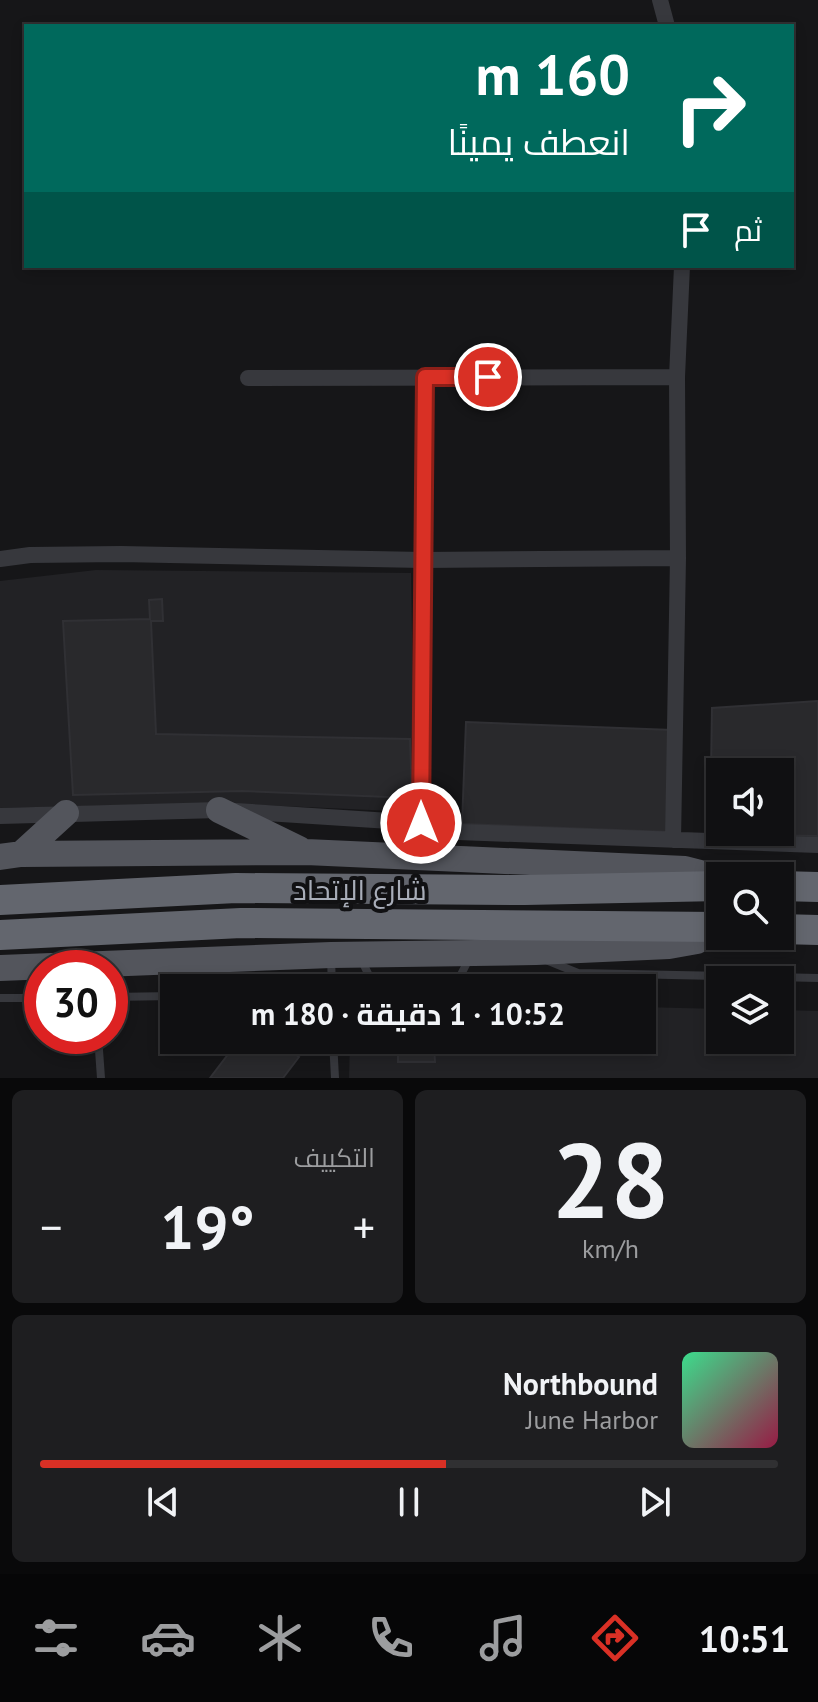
<!DOCTYPE html>
<html lang="ar">
<meta charset="utf-8">
<style>
:root{--surface:#101012;--page:#1e1e20;--text:#f1f3f6;--muted:#9c9d9f;--line:#303032;--accent:#d93025}
body{margin:0;font-family:"PT Sans",Cairo,sans-serif;background:var(--page);color:var(--text);direction:rtl;height:100vh;display:flex;flex-direction:column;font-size:30px;white-space:nowrap}
*{box-sizing:border-box;margin:0}
p{font-size:26px;color:var(--muted)}
.icon{flex:none;width:44px;height:44px;fill:none;stroke:currentColor;stroke-width:2;stroke-linecap:round;stroke-linejoin:round}
.map{position:relative;height:1078px;overflow:hidden;direction:ltr}
.details{display:flex;flex-direction:column;gap:12px;padding:12px;background:#09090a;flex:1}
.details>*{flex:none}
.banner{position:absolute;left:24px;top:24px;width:770px;height:244px;border-radius:0px;box-shadow:0 4px 12px #0003,0 0 0 2px var(--line);direction:rtl;background:#00695c;color:#fff;overflow:hidden}
.tools{position:absolute;left:706px;top:758px;display:grid;gap:16px}
.tools a{display:grid;place-items:center;width:88px;height:88px;border-radius:0px;background:var(--surface);box-shadow:0 4px 12px #0003,0 0 0 2px var(--line);font-size:40px}
.speed{position:absolute;left:24px;top:950px;display:flex;gap:16px;font-size:40px;font-weight:700;text-align:center}
.speed>*{display:grid;place-content:center;width:104px;height:104px;border-radius:50%;background:var(--surface);box-shadow:0 4px 12px #0003,0 0 0 2px var(--line);line-height:1}
.speed .limit{border:12px solid #d22;background:#fff;color:#111}
.pin{position:absolute;display:grid;place-items:center;width:68px;height:68px;color:#fff;margin:-34px;border:4px solid #fff;border-radius:50%;box-shadow:0 2px 8px #0007}
.me{position:absolute;width:88px;margin:-44px;rotate:0deg;stroke-linejoin:round;filter:drop-shadow(0 0 6px #0008)}
.turn{display:flex;align-items:center;gap:28px;height:168px;padding:0 32px;font-size:36px}
.turn .icon{width:104px;height:104px;stroke-width:2.5}
.turn b{display:block;font-size:56px;line-height:68px}
.then{display:flex;align-items:center;height:76px;padding:0 32px;background:#0003;gap:16px;font-size:30px}
.big{font-size:60px;font-weight:700;line-height:1.1}
.details .card{flex:1;display:flex;flex-direction:column;justify-content:center;gap:12px;min-width:0;padding:0 28px;border-radius:12px;background:var(--page)}
.details .dial{align-items:center;gap:0}
.dial b{font-size:104px;line-height:1}
.song{display:flex;align-items:center;gap:24px}
.cover{width:96px;height:96px;border-radius:12px;background:linear-gradient(135deg,hsl(150 70% 55%),hsl(340 70% 35%))}
.played{height:8px;border-radius:4px;background:linear-gradient(90deg,var(--accent) 55%,var(--line) 55%)}
.keys{display:flex;justify-content:space-around;direction:ltr}
.heat{display:flex;justify-content:space-between;align-items:center;font-size:44px;direction:ltr}
.details .tiles{flex:1;display:grid;gap:12px;grid-template-columns:1fr 1fr}
.card:last-child{grid-column:span 2}
.trip{position:absolute;left:160px;top:974px;width:496px;height:80px;border-radius:0px;background:var(--surface);box-shadow:0 4px 12px #0003,0 0 0 2px var(--line);font-weight:700;line-height:80px;text-align:center;direction:rtl}
.menu{display:flex;height:128px;justify-content:space-around;align-items:center;background:#060607;color:var(--muted)}
.menu .icon{width:56px;height:56px}
.menu .current{color:var(--accent)}
.menu b{font-size:36px;color:var(--text)}
.map>svg:first-child{display:block}
</style>
<div class="map">
<svg width="818" height="1078" viewBox="0 0 818 1078">
<rect width="100%" height="100%" fill="#161618"/>
<path fill="#222225" d="M96,570l315,3 4,239 -199,-9 -216,5v-227z
M351,974l221,5v9h-221z
M642,1007l78,2v31h60v-30l38,1v67h-469l1,-38h292z"/>
<path fill="#29292c" stroke="#303034" stroke-width="2" fill-rule="evenodd" d="M162,599l1,22h-12l5,113 254,5 2,59 -170,-7 -169,4 -10,-174 87,-2 -1,-19z
M818,701v135l-108,-2 2,-126zM720,772h60v60h-60z
M466,722l206,8 -3,102 -207,-8z
M239,1040h39l21,17 -16,21h-73z
M407,1040h21v4h6l1,18h-37v-18h9z"/>
<g fill="none" stroke-linecap="round" stroke-linejoin="round">
<path stroke="#37383d" stroke-width="8" d="M331,957l1,31
M361,959l14,29
M546,960l32,13 240,5
M374,986l80,1
M454,988l16,-31
M110,997l64,-1
M0,998h42
M98,1036l3,42
M333,1040l2,38"/>
<path stroke="#37383d" stroke-width="16" d="M660,0l7,26
M425,377l-2,183 255,-2
M248,378l429,-1
M0,559l30,-4 91,-1 302,6 -2,263
M0,816l219,-6 202,13 37,9 360,13
M673,840l5,-282 -1,-181 5,-111"/>
<path stroke="#53555c" stroke-width="26" d="M219,810l80,39
M21,854l45,-41
M0,857l21,-3 285,-2 379,17 35,9
M0,968l331,-13 205,-3 133,-6 28,-5 23,-13"/>
<path stroke="#63666e" stroke-width="30" d="M780,886l38,1
M0,900l236,-12 289,2 195,-4
M780,929l38,1
M0,935l241,-12 479,4"/>
</g>
<g fill="none" stroke-linecap="round" stroke-linejoin="round">
<g stroke="#8d1f18" stroke-width="20">
<path id="route" d="M421,823l4,-446h63"/>
</g>
<use href="#route" stroke="#d93025" stroke-width="14"/>
</g>
<g text-anchor="middle" dominant-baseline="central" stroke-width="8" stroke-linejoin="round" paint-order="stroke">
<g font-size="28" fill="#a8adb8" stroke="#111113">
<text x="360" y="889">شارع الإتحاد</text>
</g>
</g>
</svg>
<div class="tools">
<a><svg class="icon" aria-label="sound" viewBox="0 0 24 24"><path d="M4 9h4l5-4v14l-5-4H4zM17 9q2 3 0 6"/></svg></a>
<a><svg class="icon" aria-label="search" viewBox="0 0 24 24"><circle cx="10" cy="10" r="6"/><path d="M15 15l6 6"/></svg></a>
<a><svg class="icon" aria-label="layers" viewBox="0 0 24 24"><path d="M12 4l9 5-9 5-9-5zM3 14l9 5 9-5"/></svg></a>
</div>
<div class="speed"><div class="limit">30</div></div>
<div class="pin" style="left:488px;top:377px;background:#d93025"><svg class="icon" aria-label="arrive" viewBox="0 0 24 24"><path d="M6 21V4h12l-3 4 3 4H6"/></svg></div>
<svg class="me" style="left:421px;top:823px" viewBox="-20 -20 40 40"><circle r="17" fill="#d93025" stroke="#fff" stroke-width="3"/><path d="M0-11L8 9 0 5-8 9z" fill="#fff"/></svg>
<div class="trip">10:52 · 1 دقيقة · 180 m</div>
<div class="banner">
<div class="turn"><svg class="icon" aria-label="right" viewBox="0 0 24 24"><path d="M7 20v-9h11M14 6l5 5-5 5"/></svg><div><b>160 m</b>انعطف يمينًا</div></div>
<div class="then">ثم<svg class="icon" aria-label="arrive" viewBox="0 0 24 24"><path d="M6 21V4h12l-3 4 3 4H6"/></svg></div>
</div>
</div>
<section class="details">
<div class="tiles">
<div class="card dial"><b>28</b><p>km/h</p></div>
<div class="card"><p>التكييف</p>
<div class="heat"><a>−</a><b class="big">19°</b><a>+</a></div>
</div>
<div class="card">
<div class="song"><i class="cover"></i><div><b>Northbound</b><p>June Harbor</p></div></div>
<div class="played"></div>
<div class="keys"><svg class="icon" aria-label="previous" viewBox="0 0 24 24"><path d="M18 5L8 12l10 7zM5 5v14"/></svg><svg class="icon" aria-label="pause" viewBox="0 0 24 24"><path d="M8 5v14M16 5v14"/></svg><svg class="icon" aria-label="next" viewBox="0 0 24 24"><path d="M6 5l10 7-10 7zM19 5v14"/></svg></div>
</div>
</div>
</section>
<nav class="menu">
<b>10:51</b>
<svg class="icon current" aria-label="directions" viewBox="0 0 24 24"><path d="M12 3l9 9-9 9-9-9zM9 14v-3h6M13 9l2 2-2 2"/></svg>
<svg class="icon" aria-label="music" viewBox="0 0 24 24"><path d="M9 18V5l10-2v13"/><circle cx="6" cy="18" r="3"/><circle cx="16" cy="16" r="3"/></svg>
<svg class="icon" aria-label="phone" viewBox="0 0 24 24"><path d="M5 4h4l2 5-3 2q2 4 5 5l2-3 5 2v4C11 20 4 13 5 4z"/></svg>
<svg class="icon" aria-label="climate" viewBox="0 0 24 24"><path d="M12 3v18M4 7l16 10M4 17L20 7"/></svg>
<svg class="icon" aria-label="car" viewBox="0 0 24 24"><path d="M5 17H2v-5l4-1 3-4h7l3 4 3 1v5h-3M9 17h6M6 11h13"/><circle cx="7" cy="17" r="2"/><circle cx="17" cy="17" r="2"/></svg>
<svg class="icon" aria-label="filters" viewBox="0 0 24 24"><path d="M4 7h16M4 17h16"/><circle cx="9" cy="7" r="2"/><circle cx="15" cy="17" r="2"/></svg>
</nav>
